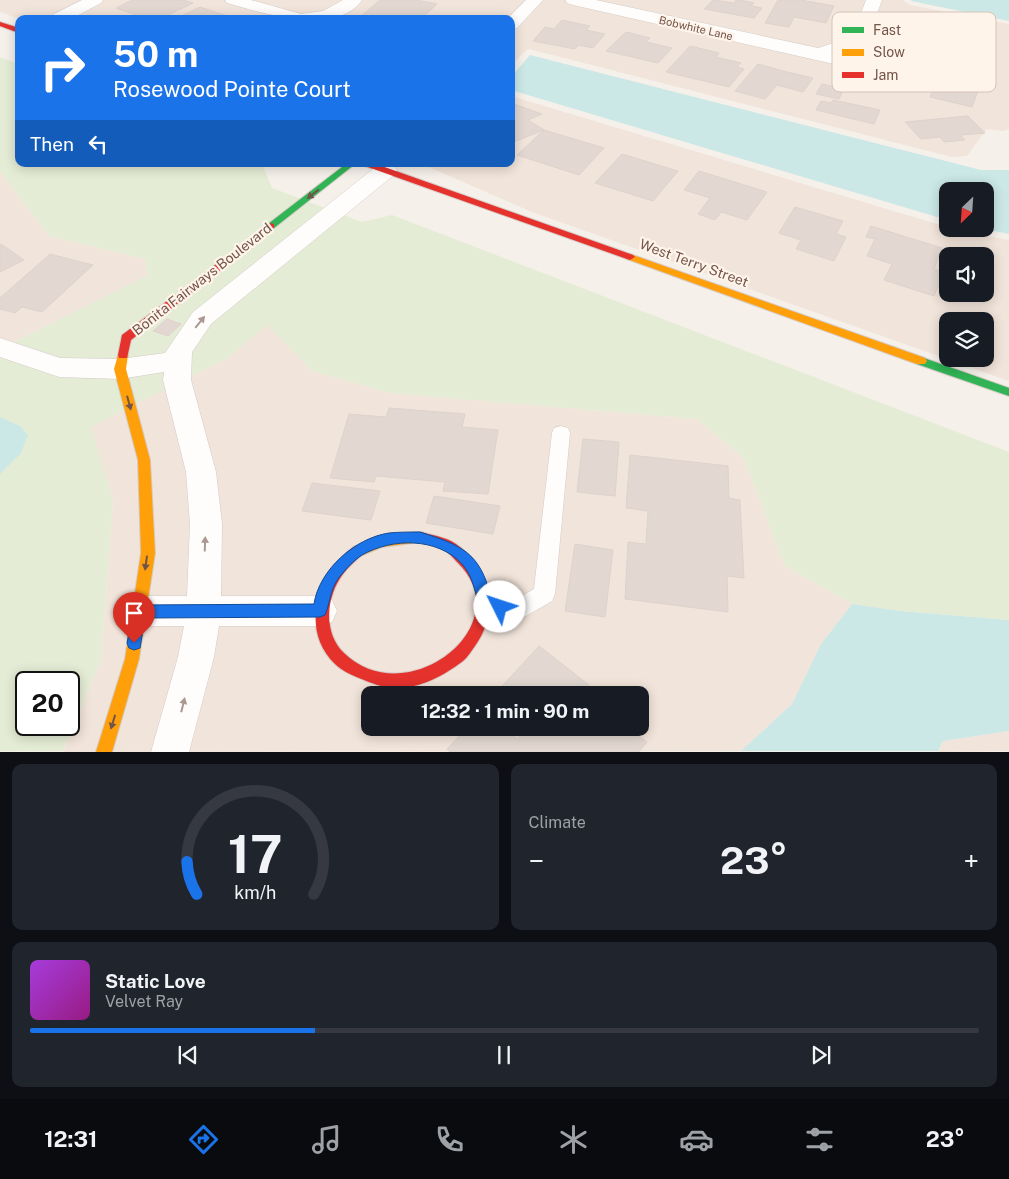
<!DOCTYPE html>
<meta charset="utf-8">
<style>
:root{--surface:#171b24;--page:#20242c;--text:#f1f3f6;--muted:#9ea1a6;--line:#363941;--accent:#1a73e8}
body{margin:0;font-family:"Public Sans",sans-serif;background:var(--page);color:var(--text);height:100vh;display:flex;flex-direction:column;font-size:19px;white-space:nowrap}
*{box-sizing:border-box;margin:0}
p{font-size:16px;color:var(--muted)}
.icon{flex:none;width:28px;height:28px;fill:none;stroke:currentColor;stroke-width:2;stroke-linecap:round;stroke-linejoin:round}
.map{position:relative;height:752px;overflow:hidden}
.drawer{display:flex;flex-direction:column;gap:12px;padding:12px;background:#0d0f14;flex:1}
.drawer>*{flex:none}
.hud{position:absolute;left:15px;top:15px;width:500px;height:152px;border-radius:10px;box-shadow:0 2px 12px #0003;background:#1a73e8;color:#fff;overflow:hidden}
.needle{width:32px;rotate:205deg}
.controls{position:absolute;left:939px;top:182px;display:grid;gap:10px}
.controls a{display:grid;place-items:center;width:55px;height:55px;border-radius:10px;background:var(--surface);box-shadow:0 2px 12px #0003;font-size:25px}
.speed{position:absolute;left:15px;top:671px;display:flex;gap:10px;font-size:25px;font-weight:700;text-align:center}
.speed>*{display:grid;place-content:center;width:65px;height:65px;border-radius:50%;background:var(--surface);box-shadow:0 2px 12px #0003;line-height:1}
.speed .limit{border:2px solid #111;border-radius:8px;background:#fff;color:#111}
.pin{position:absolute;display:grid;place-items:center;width:42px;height:42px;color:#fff;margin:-51px -21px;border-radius:50% 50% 50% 0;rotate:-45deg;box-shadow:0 0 5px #0007}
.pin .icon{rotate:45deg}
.me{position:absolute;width:55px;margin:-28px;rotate:311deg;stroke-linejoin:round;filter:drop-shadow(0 0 4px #0008)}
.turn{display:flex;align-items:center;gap:18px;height:105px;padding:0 15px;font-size:22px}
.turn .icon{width:65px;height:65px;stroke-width:2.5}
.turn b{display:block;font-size:35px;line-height:42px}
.then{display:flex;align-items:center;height:48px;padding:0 15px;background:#0003;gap:10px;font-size:19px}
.big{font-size:38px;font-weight:700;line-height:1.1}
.drawer .widget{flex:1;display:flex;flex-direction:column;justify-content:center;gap:8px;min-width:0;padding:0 18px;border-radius:10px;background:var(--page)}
.drawer .dial{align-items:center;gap:0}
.dial svg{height:130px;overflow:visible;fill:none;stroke:var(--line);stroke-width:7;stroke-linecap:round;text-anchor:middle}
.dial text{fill:var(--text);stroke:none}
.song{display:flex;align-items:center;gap:15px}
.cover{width:60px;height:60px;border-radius:8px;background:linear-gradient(135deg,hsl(280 70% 55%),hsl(310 70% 35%))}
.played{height:5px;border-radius:2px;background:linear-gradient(90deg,var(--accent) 30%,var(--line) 30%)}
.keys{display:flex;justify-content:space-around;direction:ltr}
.heat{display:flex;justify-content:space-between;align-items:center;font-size:28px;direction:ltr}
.drawer .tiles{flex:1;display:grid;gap:12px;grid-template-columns:1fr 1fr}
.widget:last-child{grid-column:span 2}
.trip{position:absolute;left:361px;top:686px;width:288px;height:50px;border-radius:10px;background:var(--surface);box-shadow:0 2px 12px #0003;font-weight:700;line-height:50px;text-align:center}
.menu{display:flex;height:80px;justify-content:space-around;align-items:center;background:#090b0e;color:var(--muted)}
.menu .icon{width:35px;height:35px}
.menu .active{color:var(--accent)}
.menu b{font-size:22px;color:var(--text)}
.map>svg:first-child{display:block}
</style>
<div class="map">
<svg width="1009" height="752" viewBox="0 0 1009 752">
<rect width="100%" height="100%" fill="#f6f0ea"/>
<path fill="#f1e4da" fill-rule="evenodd" d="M0,0h903l7,5 99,19v105l-5,2 -17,-2 -20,27 -15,1 -423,-108 -7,5 -11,12v-47h-492l-19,-7z
M511,96l436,131 1,2 61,11v141l-477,-169 -110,-48h89zM948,256h37v38h-37zM948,321h37v38h-37z
M0,171l49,65 96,23 3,17 -148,73z
M267,324l45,47 78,22 307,26 46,38 42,109 67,38 -31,40 -29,60 -51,47 -678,1 38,-92 12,-159 -23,-74 136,-68zM370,695h270v33h-270z
M1009,731v20l-71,1 5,-11z"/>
<path fill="#e5ecd5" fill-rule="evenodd" d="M0,57l19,7v100h243l10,24 90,34 30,-7 617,237v168l-109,-9 -48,-7 -67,-38 -42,-109 -46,-38 -307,-26 -78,-22 -45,-46 -41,34 -135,68 22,74 -12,159 -38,91h-63v-402l148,-74 -3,-16 -96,-23 -49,-65zM26,682h43v43h-43z"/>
<path fill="#cbe8e6" d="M912,0h97v21l-98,-20z
M530,55l451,115h28v64l-25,-5 1,-38h-37l-1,29 -436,-130v-13z
M0,417l20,9 8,9 -7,18 -21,21z
M852,604l48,7 109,9v111l-66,10 -5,10h-197l51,-47 29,-60z"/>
<path fill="#e2d8d1" stroke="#dfd2cc" d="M132,0h51l10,3 -33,16h-12l-32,-11z
M380,0h36l21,4 -16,15h-50l-11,-2z
M713,0l21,3 2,-3h4l14,3 -3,3 11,2 -8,10 -50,-9z
M778,0h23l33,6 -8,17 -32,-6 -5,10 -24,-4z
M200,7l37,12h-62z
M926,12l38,6 -3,22 -40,-7z
M562,20l28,6 -4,4 19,4 -12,14 -15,-3 -3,4 -42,-8 12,-14 9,2z
M626,32l24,6 -4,4 26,6 -14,15 -52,-12z
M690,46l29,7 -3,4 25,6 -4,4 7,2 -15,18 -63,-15z
M758,64l29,8 26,6 -10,14 -26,-7 -12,14 -30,-8z
M923,72l50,11 -3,6 8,2 -6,16 -42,-10 5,-12 -16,-4z
M822,84l22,5 -5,10 -23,-5z
M833,100l47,10 -6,14 -58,-14 5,-9 10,2z
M511,103l31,11 -14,6 16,10 -33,13z
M968,116l17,17 -25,2 5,5 -21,2 -4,-5 -19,2 -16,-17z
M544,130l60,18 -25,27 -62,-20z
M622,154l56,17 -25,30 -58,-18z
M699,171l68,21 -20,28 -26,-8 -6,8 -17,-6 12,-16 -26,-8z
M795,207l48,14 -7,13 10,3 -12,24 -38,-12 5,-9 -22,-7z
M871,226l71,22 -8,21 10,3 -10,24 -50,-16 8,-16 -25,-8 8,-17 -9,-2z
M1,244l23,16 -24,12v-27z
M50,254l43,11 -51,47 -20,-5 -7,6 -15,-4v-11z
M167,319l14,5 -13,12 -15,-5z
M389,408l76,6 -3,13 36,3 -10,64 -45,-3 2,-9 -69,-6 -2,6 -44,-4 19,-64 37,3z
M583,439l36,3 -4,54 -38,-4z
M630,455l98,11 1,32 11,2 4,78 -17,-2 1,36 -103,-13 3,-57 18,2 2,-33 -22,-3z
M312,483l68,8 -9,29 -69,-9z
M434,496l66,10 -7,28 -67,-11z
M575,544l38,6 -8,67 -40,-6z
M539,646l50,39 -6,7 3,3h-92z
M467,728h36l14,11 9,-10 -2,-1h104l19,14 -8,10h-189l-3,-3z"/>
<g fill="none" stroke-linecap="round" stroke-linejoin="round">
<g stroke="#d4cbc6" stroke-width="1">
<path id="lane" d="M561,426l7,2 2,5 -15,161 -3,7 -38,22 -37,-15 -3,-7 3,-7 8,-3 27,11 22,-13 18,-156 2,-5z"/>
</g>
<g stroke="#d4cbc6" stroke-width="1">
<path id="street" d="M82,0h21l-2,3 -30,16h-21l2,-4z
M225,0h26l50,14 22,-3 20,-11h19c-26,37 -100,13 -135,3z
M526,0h17l-26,28 -6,1v-10h-4z
M565,0h31l222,48 34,-11 14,-37h16l-14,38 11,6 5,13c-7,10 -26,11 -37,10l-274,-62 -6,-2zM858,46l7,5v3l-11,3 -18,-3z
M387,164l7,1 3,5 -3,5 -183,149 -19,28 -1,28 25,92 6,52 -1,72h99l12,4 5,11 -5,11 -12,4h-101l-5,31 -25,95h-38l27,-95 6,-31h-45l-12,-4 -5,-11 5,-11 12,-4h48l3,-72 -4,-52 -23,-92 1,-8 -44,7 -61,-2 -59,-20v-19l60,20 60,1 45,-6 28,-41 185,-147z"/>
</g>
<g stroke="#d5cbc6" stroke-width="2">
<path id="fast" d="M346,164h9l-81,64h-6v-4z
M921,357l88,31v8l-92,-32 -2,-3 2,-3z"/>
</g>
<g stroke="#d5cbc6" stroke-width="2">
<path id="slow" d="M630,254l295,104 2,3 -2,3h-8l-290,-105 -2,-2z
M123,351l5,4 -2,14 24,91 5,93 -16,106 -27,93h-16l29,-93 16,-106 -3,-93 -24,-91 4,-14z
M420,532l5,1 2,4 -2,4 -5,1 -38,5 -24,10 -5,-2 -2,-4 2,-4 28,-11z"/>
</g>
<g stroke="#d5cbc6" stroke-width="2">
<path id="jam" d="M0,22l19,6v5l-19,-7z
M364,164h12l257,91 2,2 -5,3 -3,-1 -262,-93z
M271,223l3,1v4l-143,112 -4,18h-8l-1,-3 4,-20z
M420,532c12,3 26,5 36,12 34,24 44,68 19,102 -4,5 -7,11 -12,15 -21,16 -46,29 -73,27 -9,-1 -18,-5 -26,-8 -10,-4 -21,-8 -29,-16 -31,-30 -22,-78 6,-106 6,-6 13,-14 22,-11l2,4c-3,5 -7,7 -11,11 -9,8 -17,19 -21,31 -7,20 -5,45 11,60 63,61 177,-28 114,-90 -4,-4 -8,-10 -14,-13 -9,-5 -19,-6 -29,-9l-2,-4 2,-4z"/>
</g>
<use href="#lane" fill="#fefdfc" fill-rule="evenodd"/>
<use href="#street" fill="#fefdfc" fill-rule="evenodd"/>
<use href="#fast" fill="#30b455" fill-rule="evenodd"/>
<use href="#slow" fill="#ff9f0a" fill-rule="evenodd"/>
<use href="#jam" fill="#e5322d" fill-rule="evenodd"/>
</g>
<defs><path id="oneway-solid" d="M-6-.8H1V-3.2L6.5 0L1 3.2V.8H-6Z" transform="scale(1.25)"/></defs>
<g fill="#73544a">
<use href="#oneway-solid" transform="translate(313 194) rotate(142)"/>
<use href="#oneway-solid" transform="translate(129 403) rotate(75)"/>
<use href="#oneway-solid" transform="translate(146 563) rotate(98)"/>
<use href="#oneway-solid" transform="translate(113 722) rotate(107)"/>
</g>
<g fill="#ab9891">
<use href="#oneway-solid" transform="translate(200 322) rotate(-51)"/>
<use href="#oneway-solid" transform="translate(205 544) rotate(-88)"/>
<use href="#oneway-solid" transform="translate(183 705) rotate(-76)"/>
</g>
<path fill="#1a73e8" stroke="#114b97" d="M420,532c41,13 60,20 71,65l14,5 2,5 -2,4 -5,2 -20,-8c-6,-14 -7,-29 -18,-41 -25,-27 -70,-26 -100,-9 -8,5 -19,17 -24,24 -8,11 -8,25 -13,36l-5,2 -175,1 -5,30 -6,2 -5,-2 -2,-5 7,-36 5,-2 175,-1c5,-34 41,-66 75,-71 10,-1 21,-1 31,-1z"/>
<g text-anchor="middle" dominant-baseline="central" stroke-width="4.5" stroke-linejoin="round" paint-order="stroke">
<g font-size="11" fill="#73544a" stroke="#fff4ea">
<text transform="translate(696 28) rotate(13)">Bobwhite Lane</text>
</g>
<g font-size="14" fill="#73544a" stroke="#fff4ea">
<text transform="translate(694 263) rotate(20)">West Terry Street</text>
<text transform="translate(202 279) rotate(-38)">Bonita Fairways Boulevard</text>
</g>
</g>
<rect x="832" y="12" width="164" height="80" rx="8" fill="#fff4ea" stroke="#d5c4ba" stroke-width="1"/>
<rect x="842" y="27" width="22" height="6" fill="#30b455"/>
<rect x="842" y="49" width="22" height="7" fill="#ff9f0a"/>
<rect x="842" y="72" width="22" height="6" fill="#e5322d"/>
<g font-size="14" fill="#73544a">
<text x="873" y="35">Fast</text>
<text x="873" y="57">Slow</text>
<text x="873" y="80">Jam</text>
</g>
</svg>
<div class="controls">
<a><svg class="needle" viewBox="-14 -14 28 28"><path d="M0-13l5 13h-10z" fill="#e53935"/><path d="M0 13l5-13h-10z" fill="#9ea1a6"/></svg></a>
<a><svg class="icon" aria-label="sound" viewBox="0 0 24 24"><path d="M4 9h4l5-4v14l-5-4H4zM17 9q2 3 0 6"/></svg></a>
<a><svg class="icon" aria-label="layers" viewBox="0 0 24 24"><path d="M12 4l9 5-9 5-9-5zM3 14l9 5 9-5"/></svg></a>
</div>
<div class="speed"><div class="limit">20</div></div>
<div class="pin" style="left:134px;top:643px;background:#d93025"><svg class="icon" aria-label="arrive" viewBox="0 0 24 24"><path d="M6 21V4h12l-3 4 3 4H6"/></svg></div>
<svg class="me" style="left:500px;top:607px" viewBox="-20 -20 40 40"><circle r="19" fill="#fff"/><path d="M0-13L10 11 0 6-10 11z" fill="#1a73e8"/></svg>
<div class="trip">12:32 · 1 min · 90 m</div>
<div class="hud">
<div class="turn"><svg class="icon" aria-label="right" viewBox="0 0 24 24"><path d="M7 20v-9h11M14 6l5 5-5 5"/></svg><div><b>50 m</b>Rosewood Pointe Court</div></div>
<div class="then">Then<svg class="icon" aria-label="left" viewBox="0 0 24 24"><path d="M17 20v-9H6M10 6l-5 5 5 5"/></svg></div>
</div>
</div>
<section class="drawer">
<div class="tiles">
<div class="widget dial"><svg viewBox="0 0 100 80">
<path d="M14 69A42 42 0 1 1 86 69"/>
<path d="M14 69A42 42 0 0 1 8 49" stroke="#1a73e8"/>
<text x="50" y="56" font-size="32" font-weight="700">17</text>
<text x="50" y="72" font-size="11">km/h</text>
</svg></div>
<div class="widget"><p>Climate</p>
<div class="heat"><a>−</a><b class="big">23°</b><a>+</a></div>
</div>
<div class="widget">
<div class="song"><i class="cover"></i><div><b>Static Love</b><p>Velvet Ray</p></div></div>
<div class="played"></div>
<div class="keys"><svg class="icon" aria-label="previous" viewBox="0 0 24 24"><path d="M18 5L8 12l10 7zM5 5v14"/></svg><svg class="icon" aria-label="pause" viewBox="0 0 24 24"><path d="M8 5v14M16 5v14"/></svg><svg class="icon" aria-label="next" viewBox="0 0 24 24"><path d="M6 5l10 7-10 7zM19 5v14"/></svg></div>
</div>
</div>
</section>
<nav class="menu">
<b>12:31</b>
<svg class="icon active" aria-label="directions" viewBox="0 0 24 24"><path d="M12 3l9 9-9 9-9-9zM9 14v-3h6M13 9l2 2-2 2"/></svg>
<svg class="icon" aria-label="music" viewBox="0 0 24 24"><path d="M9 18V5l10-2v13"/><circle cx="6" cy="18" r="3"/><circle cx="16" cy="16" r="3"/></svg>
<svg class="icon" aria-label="phone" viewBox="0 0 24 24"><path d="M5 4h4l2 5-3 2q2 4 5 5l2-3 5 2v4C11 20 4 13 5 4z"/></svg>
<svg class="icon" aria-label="climate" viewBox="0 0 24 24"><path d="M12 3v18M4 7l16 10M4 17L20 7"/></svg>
<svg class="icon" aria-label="car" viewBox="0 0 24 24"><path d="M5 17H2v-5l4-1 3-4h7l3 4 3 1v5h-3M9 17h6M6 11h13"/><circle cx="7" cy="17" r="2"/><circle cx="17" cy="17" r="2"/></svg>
<svg class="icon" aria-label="filters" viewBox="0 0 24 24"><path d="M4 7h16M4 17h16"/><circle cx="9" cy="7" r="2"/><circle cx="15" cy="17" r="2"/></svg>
<b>23°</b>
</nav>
